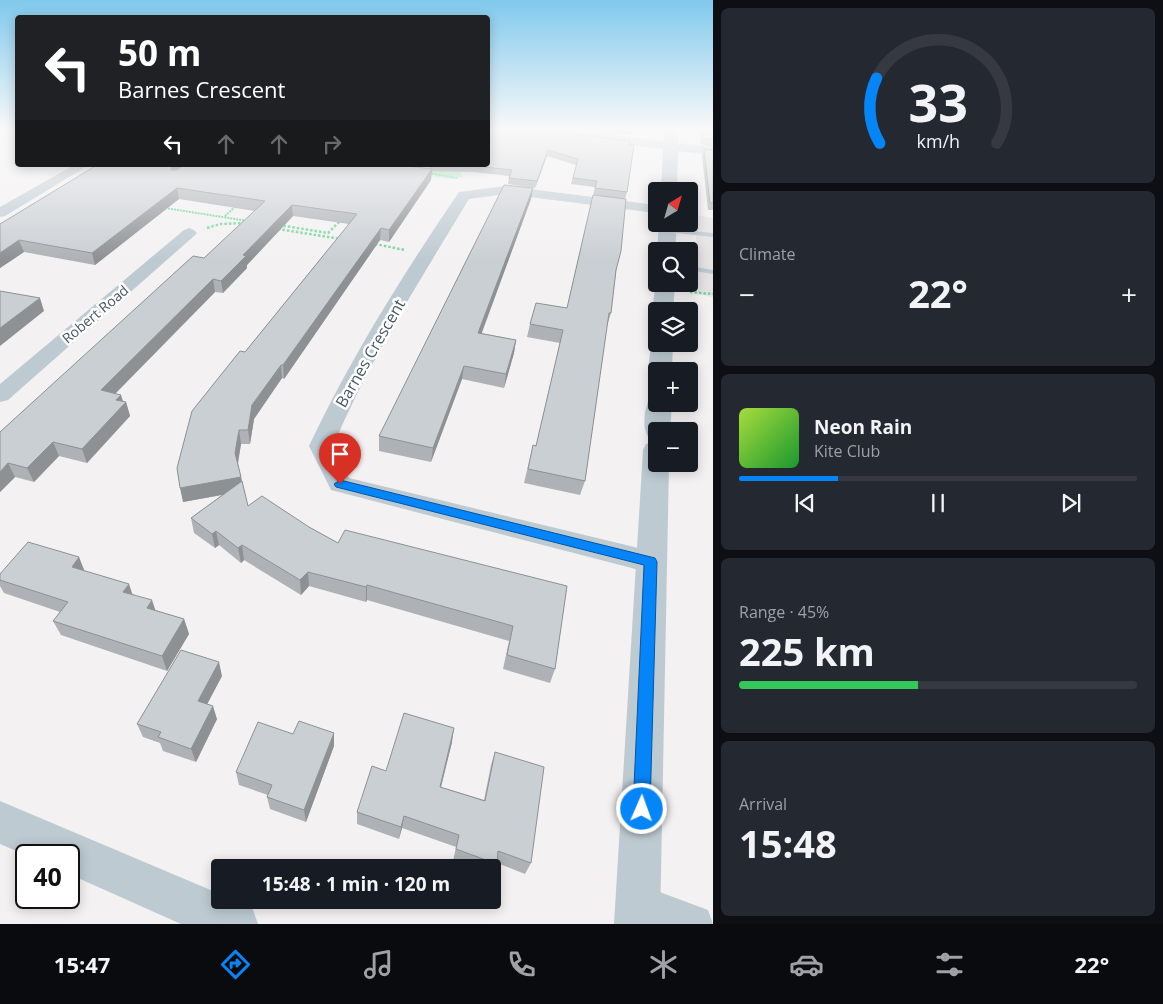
<!DOCTYPE html>
<meta charset="utf-8">
<style>
:root{--surface:#171b24;--page:#242831;--text:#f1f3f6;--muted:#9ea1a6;--line:#363941;--accent:#0685f8}
body{margin:0;font-family:"Open Sans",sans-serif;background:var(--page);color:var(--text);height:100vh;display:flex;flex-direction:column;font-size:19px;white-space:nowrap}
*{box-sizing:border-box;margin:0}
p{font-size:16px;color:var(--muted)}
.icon{flex:none;width:28px;height:28px;fill:none;stroke:currentColor;stroke-width:2;stroke-linecap:round;stroke-linejoin:round}
.map{position:relative;flex:1;overflow:hidden}
.panel{display:flex;flex-direction:column;gap:8px;padding:8px;background:#0d0f14;width:450px}
.panel>*{flex:none}
.hud{position:absolute;left:15px;top:15px;width:475px;height:152px;border-radius:5px;box-shadow:0 2px 12px #0003;background:#202124;color:#fff;overflow:hidden}
.needle{width:32px;rotate:37deg}
.tools{position:absolute;left:648px;top:182px;display:grid;gap:10px}
.tools a{display:grid;place-items:center;width:50px;height:50px;border-radius:5px;background:var(--surface);box-shadow:0 2px 12px #0003;font-size:25px}
.speed{position:absolute;left:15px;top:844px;display:flex;gap:10px;font-size:25px;font-weight:700;text-align:center}
.speed>*{display:grid;place-content:center;width:65px;height:65px;border-radius:50%;background:var(--surface);box-shadow:0 2px 12px #0003;line-height:1}
.speed .limit{border:2px solid #111;border-radius:8px;background:#fff;color:#111}
.pin{position:absolute;display:grid;place-items:center;width:42px;height:42px;color:#fff;margin:-51px -21px;border-radius:50% 50% 50% 0;rotate:-45deg;box-shadow:0 0 5px #0007}
.pin .icon{rotate:45deg}
.me{position:absolute;width:55px;margin:-28px;rotate:2deg;stroke-linejoin:round;filter:drop-shadow(0 0 4px #0008)}
.turn{display:flex;align-items:center;gap:18px;height:105px;padding:0 20px;font-size:22px}
.turn .icon{width:65px;height:65px;stroke-width:2.5}
.turn b{display:block;font-size:35px;line-height:42px}
.lanes{display:flex;align-items:center;height:48px;padding:0 20px;background:#0003;justify-content:center;gap:25px;direction:ltr}
.lanes .off{opacity:.35}
.big{font-size:38px;font-weight:700;line-height:1.1}
.panel .widget{flex:1;display:flex;flex-direction:column;justify-content:center;gap:8px;min-width:0;padding:0 18px;border-radius:8px;background:var(--page)}
.panel .dial{align-items:center;gap:0}
.dial svg{height:130px;overflow:visible;fill:none;stroke:var(--line);stroke-width:7;stroke-linecap:round;text-anchor:middle}
.dial text{fill:var(--text);stroke:none}
.song{display:flex;align-items:center;gap:15px}
.cover{width:60px;height:60px;border-radius:8px;background:linear-gradient(135deg,hsl(80 70% 55%),hsl(130 70% 35%))}
.played{height:5px;border-radius:2px;background:linear-gradient(90deg,var(--accent) 25%,var(--line) 25%)}
.keys{display:flex;justify-content:space-around;direction:ltr}
.heat{display:flex;justify-content:space-between;align-items:center;font-size:28px;direction:ltr}
.charge{height:8px;border-radius:4px;background:linear-gradient(90deg,#34c759 45%,var(--line) 0)}
.trip{position:absolute;left:211px;top:859px;width:290px;height:50px;border-radius:5px;background:var(--surface);box-shadow:0 2px 12px #0003;font-weight:700;line-height:50px;text-align:center}
.tab-bar{display:flex;height:80px;justify-content:space-around;align-items:center;background:#090b0e;color:var(--muted)}
.tab-bar .icon{width:35px;height:35px}
.tab-bar .current{color:var(--accent)}
.tab-bar b{font-size:22px;color:var(--text)}
main{display:flex;flex:1;min-height:0}
.map>svg:first-child{display:block}
</style>
<main>
<div class="map">
<svg width="713" height="924" viewBox="0 0 713 924">
<rect width="100%" height="100%" fill="#f3f1f1"/>
<path fill="#e5e2e3" d="M696,215l17,3v79l-16,-3z"/>
<path fill="#bcf4cd" d="M349,165h108l6,12 -11,2z"/>
<g fill="none" stroke-linecap="round" stroke-linejoin="round">
<path stroke="#70d69b" stroke-width="2" stroke-dasharray="2 1" stroke-linecap="butt" d="M429,173l28,5
M165,208l83,13
M225,216l12,-11"/>
<path stroke="#70d69b" stroke-width="2.5" stroke-dasharray="2.5 2" stroke-linecap="butt" d="M245,221h3
M279,225l49,8 12,-12
M207,228l13,-4 25,-1
M278,229l63,10
M375,244l30,6
M690,292l23,2"/>
<path fill="#bdcad2" fill-rule="evenodd" d="M664,228l49,5v4l-46,-5h-3z
M689,266l24,4v4l-24,-4z"/>
<path fill="#bdcad2" fill-rule="evenodd" d="M74,165h15l-84,51 -5,1v-10z
M506,186l150,19v8l-150,-19 -37,5c-49,81 -99,160 -136,247l16,32 302,73 10,3 4,8 -4,8 -10,3 -320,-83 -22,-44c42,-89 95,-173 150,-254z
M189,228l5,2 3,3 -3,3 -186,164 -8,2v-18l184,-154z
M638,884l70,26 5,14h-75l-14,-6 -6,-14 6,-14z"/>
<path fill="#bdcad2" fill-rule="evenodd" d="M529,130h44l91,11v-11h14v13l35,4v8l-35,-4 -1,40h-16l2,-42 -127,-15z
M659,224h18l-2,27h-18z
M656,282v2h19l-2,27h-17v5l-4,-5z
M654,339h2v5h17l-1,27h-16v6l-4,-1 -4,-5 3,-27z
M656,397v7h16l-2,27h-14v8l-8,-2c-6,-10 -4,-29 2,-39z
M656,441v23h13l-9,460h-46l29,-474 3,-6z
M0,801l220,93v6h14l18,7 6,17h-77l-112,-50v-19h-43l-26,-11z"/>
</g>
<path fill="#aeb2b6" d="M488,130l141,15 -2,47 -2,7 -14,114 -4,13 -22,155 -5,14 -56,-12 9,-38 3,1 24,-103 -33,-6 3,-13 37,-16 28,-121 -24,-3 5,-19 -29,-9 -12,32 -27,-4 1,-8 -35,-4 -42,-1 -1,9 -42,62 -9,-2 -96,139 -2,-1 -28,41 -4,25h-9l-3,20 10,42 61,21 29,16 229,43 -12,83 -5,14 -47,-14 6,-28 -142,-41 -1,2 -57,-16 -8,9 -57,-35 -3,3 -22,-18 -4,3 -21,-15 -3,-15 31,-23 -39,7 62,-150 104,-128 -56,-8 -46,49v3l-24,25 -8,-1 -100,102 8,8h3l4,14 -43,47 -28,-7 -25,26 -19,-5 -15,15v-60l204,-174 51,-47 -76,-12 -84,66 -71,-13 -24,16v-44l97,-59 332,4v-4h59z
M591,130h40l-1,5z
M700,130h13v17l-12,-3z
M704,149l9,1v60h-5l-6,-54z
M533,188l-2,11 -50,134 35,7 -2,13 -10,35 -42,-9 -31,83 -52,-11v-15z
M85,571l48,23 22,16 29,9 5,15 -22,37 -106,-36 -8,-14 7,-9 -56,-19 -4,-7v-12z
M222,676l-15,28 10,15 -21,43 -33,-11 -3,-8 -17,-6 -6,-13z
M334,733v13l-28,76 -36,-13 -3,-12 1,-2 -29,-10 -3,-13 57,-38z
M452,742l-11,45 43,13 7,-35 4,-13 36,111 -6,11 -28,-11 -5,12v-7h-20l-19,-7 3,-14 -54,-19 -3,11 -42,-15v-12l29,-41z"/>
<path fill="#8d9194" d="M548,150l-1,6 -12,32 2,-7z
M171,165h17l-15,10 -2,-5z
M432,169l-1,11 -42,62v-12z
M177,188l2,11 -84,66 -3,-12z
M533,188l-2,11 -54,147 1,-13z
M292,205l1,11 -46,49v3l-24,25 -2,-12 22,-26z
M381,228l-1,12 -96,139 -1,-14z
M19,240l5,12 -24,16v-15z
M213,279l2,13 -110,112 -4,-14z
M40,298l4,13 -44,35v-18z
M516,340l-2,13 -10,35 2,-14z
M281,365l1,13 -28,41 -4,25 -2,-14 4,-25z
M464,366l-2,13 -31,83 2,-14z
M121,395l3,9 2,-2 4,14 -43,47 -5,-14 34,-49z
M239,430l2,14 -4,23 -2,-14z
M53,442l6,14 -25,26 -7,-14z
M8,463l7,14 -15,15v-20z
M241,477l2,14 -60,11 -3,-14z
M216,531l3,14 -4,3 -3,-14z
M242,545l2,15 -3,3 -3,-15z
M79,557l6,15 -13,-5z
M308,572l1,14 -8,9 -1,-15z
M129,584l5,15 -11,-7z
M367,585v15l-1,2v-15z
M152,600l5,15 -10,-7z
M184,619l5,15 -22,37 -5,-15z
M219,662l3,14 -20,38 -4,-13z
M213,706l4,13 -21,43 -5,-13z
M454,728l-2,14 -14,57 2,-12z
M334,733v13l-28,76 -2,-12z
M404,816l-2,12 -3,11 2,-12z"/>
<path fill="#cacfd4" stroke="#8d9194" d="M488,130h52l90,11 -1,4h5l-7,47 -32,-4 2,-7 -24,-3 5,-19 -30,-9 -11,31 -28,-3 3,-8 -37,-4 -18,-1h31z
M702,130h11v10l-10,-2z
M704,149l9,1v53h-3z
M97,165h74v5h6l7,-5h216l32,4 -43,61 -8,-2 -98,137h-2l-29,40 -4,25h-9l-4,23 6,24 -61,11 -3,-20 15,-57 48,-60 5,1 112,-138 -65,-9 -49,50 3,1 -25,25 -8,-2 -112,111 20,5 -5,5 10,2 -44,47 -29,-7 -26,26 -19,-5 -8,9v-40l193,-176 11,2 61,-57 -88,-13 -85,65 -73,-13 -19,13v-29z
M504,185l29,3 -55,145 38,7 -10,34 -42,-8 -31,82 -54,-12z
M593,195l33,4 -5,52 -5,19 -5,43h-2l-24,168 -57,-12 5,-24 3,1 27,-116 -33,-6 6,-21 31,5z
M0,291l40,7 -40,30z
M242,481l6,25 14,-10 47,31 29,16 7,-13 222,56 -12,83 -48,-14 6,-29 -146,-41 -1,2 -58,-15 -8,8 -58,-35 -4,3 -22,-17 -4,3 -21,-16z
M28,542l51,15 -7,10 57,17 -6,8 29,8 -5,8 37,11 -22,37 -109,-35 15,-19 -68,-22v-6z
M181,650l38,12 -21,39 15,5 -22,43 -33,-12 3,-5 -24,-8z
M404,713l50,15 -14,59 45,14 10,-49 49,15 -13,96 -33,-12 -1,13 -41,-15 3,-14 -55,-19 -3,11 -44,-15 15,-46 14,5z
M299,721l35,12 -30,77 -37,-13 5,-12 -36,-13 22,-50 35,12z"/>
<linearGradient id="sky" x2="0" y2="1"><stop stop-color="#80c9ed"/><stop offset="0.5" stop-color="#faf9f9"/><stop offset="1" stop-color="#faf9f9" stop-opacity="0"/></linearGradient>
<rect width="713" height="260" fill="url(#sky)"/>
<path fill="#0685f8" stroke="#0456a1" d="M340,480l315,78 2,4 -7,247 -2,6 -6,3 -7,-3 -2,-6 11,-244 -308,-78 -2,-3z"/>
<g text-anchor="middle" dominant-baseline="central" stroke-width="5" stroke-linejoin="round" paint-order="stroke">
<g font-size="14" fill="#475761" stroke="#fff">
<text transform="translate(95 314) rotate(-40)">Robert Road</text>
</g>
<g font-size="16" fill="#475761" stroke="#fff">
<text transform="translate(370 353) rotate(-60)">Barnes Crescent</text>
</g>
</g>
</svg>
<div class="tools">
<a><svg class="needle" viewBox="-14 -14 28 28"><path d="M0-13l5 13h-10z" fill="#e53935"/><path d="M0 13l5-13h-10z" fill="#9ea1a6"/></svg></a>
<a><svg class="icon" aria-label="search" viewBox="0 0 24 24"><circle cx="10" cy="10" r="6"/><path d="M15 15l6 6"/></svg></a>
<a><svg class="icon" aria-label="layers" viewBox="0 0 24 24"><path d="M12 4l9 5-9 5-9-5zM3 14l9 5 9-5"/></svg></a>
<a>+</a>
<a>−</a>
</div>
<div class="speed"><div class="limit">40</div></div>
<div class="pin" style="left:340px;top:484px;background:#d93025"><svg class="icon" aria-label="arrive" viewBox="0 0 24 24"><path d="M6 21V4h12l-3 4 3 4H6"/></svg></div>
<svg class="me" style="left:642px;top:809px" viewBox="-20 -20 40 40"><circle r="17" fill="#0685f8" stroke="#fff" stroke-width="3"/><path d="M0-11L8 9 0 5-8 9z" fill="#fff"/></svg>
<div class="trip">15:48 · 1 min · 120 m</div>
<div class="hud">
<div class="turn"><svg class="icon" aria-label="left" viewBox="0 0 24 24"><path d="M17 20v-9H6M10 6l-5 5 5 5"/></svg><div><b>50 m</b>Barnes Crescent</div></div>
<div class="lanes"><svg class="icon" aria-label="left" viewBox="0 0 24 24"><path d="M17 20v-9H6M10 6l-5 5 5 5"/></svg><svg class="icon off" aria-label="ahead" viewBox="0 0 24 24"><path d="M12 20V5M6 11l6-6 6 6"/></svg><svg class="icon off" aria-label="ahead" viewBox="0 0 24 24"><path d="M12 20V5M6 11l6-6 6 6"/></svg><svg class="icon off" aria-label="right" viewBox="0 0 24 24"><path d="M7 20v-9h11M14 6l5 5-5 5"/></svg></div>
</div>
</div>
<section class="panel">
<div class="widget dial"><svg viewBox="0 0 100 80">
<path d="M14 69A42 42 0 1 1 86 69"/>
<path d="M14 69A42 42 0 0 1 12 29" stroke="#0685f8"/>
<text x="50" y="56" font-size="32" font-weight="700">33</text>
<text x="50" y="72" font-size="11">km/h</text>
</svg></div>
<div class="widget"><p>Climate</p>
<div class="heat"><a>−</a><b class="big">22°</b><a>+</a></div>
</div>
<div class="widget">
<div class="song"><i class="cover"></i><div><b>Neon Rain</b><p>Kite Club</p></div></div>
<div class="played"></div>
<div class="keys"><svg class="icon" aria-label="previous" viewBox="0 0 24 24"><path d="M18 5L8 12l10 7zM5 5v14"/></svg><svg class="icon" aria-label="pause" viewBox="0 0 24 24"><path d="M8 5v14M16 5v14"/></svg><svg class="icon" aria-label="next" viewBox="0 0 24 24"><path d="M6 5l10 7-10 7zM19 5v14"/></svg></div>
</div>
<div class="widget"><p>Range · 45%</p><b class="big">225 km</b><div class="charge"></div></div>
<div class="widget"><p>Arrival</p><b class="big">15:48</b></div>
</section>
</main>
<nav class="tab-bar">
<b>15:47</b>
<svg class="icon current" aria-label="directions" viewBox="0 0 24 24"><path d="M12 3l9 9-9 9-9-9zM9 14v-3h6M13 9l2 2-2 2"/></svg>
<svg class="icon" aria-label="music" viewBox="0 0 24 24"><path d="M9 18V5l10-2v13"/><circle cx="6" cy="18" r="3"/><circle cx="16" cy="16" r="3"/></svg>
<svg class="icon" aria-label="phone" viewBox="0 0 24 24"><path d="M5 4h4l2 5-3 2q2 4 5 5l2-3 5 2v4C11 20 4 13 5 4z"/></svg>
<svg class="icon" aria-label="climate" viewBox="0 0 24 24"><path d="M12 3v18M4 7l16 10M4 17L20 7"/></svg>
<svg class="icon" aria-label="car" viewBox="0 0 24 24"><path d="M5 17H2v-5l4-1 3-4h7l3 4 3 1v5h-3M9 17h6M6 11h13"/><circle cx="7" cy="17" r="2"/><circle cx="17" cy="17" r="2"/></svg>
<svg class="icon" aria-label="filters" viewBox="0 0 24 24"><path d="M4 7h16M4 17h16"/><circle cx="9" cy="7" r="2"/><circle cx="15" cy="17" r="2"/></svg>
<b>22°</b>
</nav>
